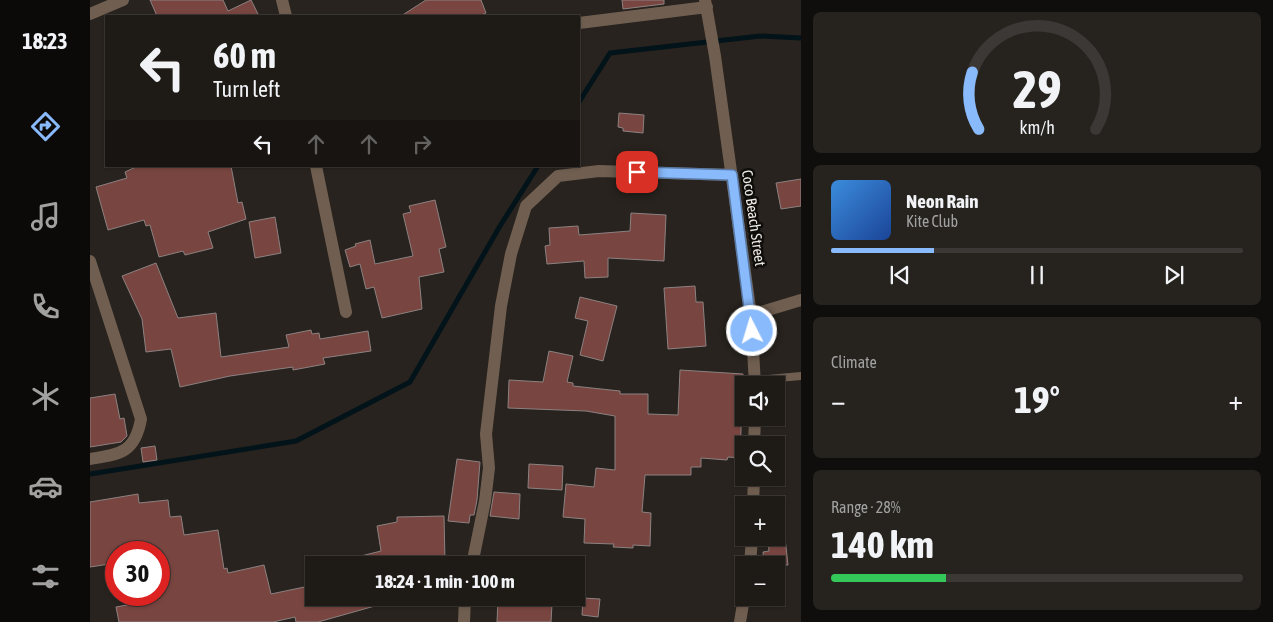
<!DOCTYPE html>
<meta charset="utf-8">
<style>
:root{--surface:#1e1a16;--page:#26231f;--text:#f1f3f6;--muted:#a1a1a1;--line:#3c3835;--accent:#89bafc}
body{margin:0;font-family:"Asap Condensed",sans-serif;background:var(--page);color:var(--text);height:100vh;display:flex;flex-direction:column;font-size:19px;white-space:nowrap}
*{box-sizing:border-box;margin:0}
p{font-size:16px;color:var(--muted)}
.icon{flex:none;width:28px;height:28px;fill:none;stroke:currentColor;stroke-width:2;stroke-linecap:round;stroke-linejoin:round}
.map{position:relative;flex:1;overflow:hidden}
.drawer{display:flex;flex-direction:column;gap:12px;padding:12px;background:#100e0c;width:472px}
.drawer>*{flex:none}
.top-card{position:absolute;left:15px;top:15px;width:475px;height:152px;border-radius:0px;box-shadow:0 1px 4px #0004,0 0 0 1px var(--line);background:#1e1a16;color:var(--text);overflow:hidden}
.fabs{position:absolute;left:645px;top:376px;display:grid;gap:10px}
.fabs a{display:grid;place-items:center;width:50px;height:50px;border-radius:0px;background:var(--surface);box-shadow:0 1px 4px #0004,0 0 0 1px var(--line);font-size:25px}
.speed{position:absolute;left:15px;top:541px;display:flex;gap:10px;font-size:25px;font-weight:700;text-align:center}
.speed>*{display:grid;place-content:center;width:65px;height:65px;border-radius:50%;background:var(--surface);box-shadow:0 1px 4px #0004,0 0 0 1px var(--line);line-height:1}
.speed .limit{border:8px solid #d22;background:#fff;color:#111}
.pin{position:absolute;display:grid;place-items:center;width:42px;height:42px;color:#fff;margin:-21px;border-radius:10px;box-shadow:0 2px 8px #0006}
.me{position:absolute;width:55px;margin:-28px;rotate:355deg;stroke-linejoin:round;filter:drop-shadow(0 0 4px #0008)}
.turn{display:flex;align-items:center;gap:18px;height:105px;padding:0 25px;font-size:22px}
.turn .icon{width:65px;height:65px;stroke-width:2.5}
.turn b{display:block;font-size:35px;line-height:42px}
.lanes{display:flex;align-items:center;height:48px;padding:0 25px;background:#0003;justify-content:center;gap:25px;direction:ltr}
.lanes .off{opacity:.35}
.big{font-size:38px;font-weight:700;line-height:1.1}
.drawer .tile{flex:1;display:flex;flex-direction:column;justify-content:center;gap:8px;min-width:0;padding:0 18px;border-radius:8px;background:var(--page)}
.drawer .dial{align-items:center;gap:0}
.dial svg{height:130px;overflow:visible;fill:none;stroke:var(--line);stroke-width:7;stroke-linecap:round;text-anchor:middle}
.dial text{fill:var(--text);stroke:none}
.song{display:flex;align-items:center;gap:15px}
.cover{width:60px;height:60px;border-radius:8px;background:linear-gradient(135deg,hsl(210 70% 55%),hsl(220 70% 35%))}
.played{height:5px;border-radius:2px;background:linear-gradient(90deg,var(--accent) 25%,var(--line) 25%)}
.keys{display:flex;justify-content:space-around;direction:ltr}
.heat{display:flex;justify-content:space-between;align-items:center;font-size:28px;direction:ltr}
.charge{height:8px;border-radius:4px;background:linear-gradient(90deg,#34c759 28%,var(--line) 0)}
.trip{position:absolute;left:215px;top:556px;width:280px;height:50px;border-radius:0px;background:var(--surface);box-shadow:0 1px 4px #0004,0 0 0 1px var(--line);font-weight:700;line-height:50px;text-align:center}
main{display:flex;flex:1;min-height:0}
.tabs{display:flex;flex-direction:column;width:90px;justify-content:space-around;align-items:center;background:#0c0a09;color:var(--muted)}
.tabs .icon{width:35px;height:35px}
.tabs .selected{color:var(--accent)}
.tabs b{font-size:22px;color:var(--text)}
.map>svg:first-child{display:block}
</style>
<main>
<nav class="tabs">
<b>18:23</b>
<svg class="icon selected" aria-label="directions" viewBox="0 0 24 24"><path d="M12 3l9 9-9 9-9-9zM9 14v-3h6M13 9l2 2-2 2"/></svg>
<svg class="icon" aria-label="music" viewBox="0 0 24 24"><path d="M9 18V5l10-2v13"/><circle cx="6" cy="18" r="3"/><circle cx="16" cy="16" r="3"/></svg>
<svg class="icon" aria-label="phone" viewBox="0 0 24 24"><path d="M5 4h4l2 5-3 2q2 4 5 5l2-3 5 2v4C11 20 4 13 5 4z"/></svg>
<svg class="icon" aria-label="climate" viewBox="0 0 24 24"><path d="M12 3v18M4 7l16 10M4 17L20 7"/></svg>
<svg class="icon" aria-label="car" viewBox="0 0 24 24"><path d="M5 17H2v-5l4-1 3-4h7l3 4 3 1v5h-3M9 17h6M6 11h13"/><circle cx="7" cy="17" r="2"/><circle cx="17" cy="17" r="2"/></svg>
<svg class="icon" aria-label="filters" viewBox="0 0 24 24"><path d="M4 7h16M4 17h16"/><circle cx="9" cy="7" r="2"/><circle cx="15" cy="17" r="2"/></svg>
</nav>
<div class="map">
<svg width="711" height="622" viewBox="0 0 711 622">
<rect width="100%" height="100%" fill="#28231e"/>
<g fill="none" stroke-linecap="round" stroke-linejoin="round">
<path stroke="#02131a" stroke-width="5" d="M489,102l31,-49 150,-17 41,2
M0,474l206,-33 114,-59 90,-156 38,-60"/>
</g>
<path fill="#784540" stroke="#8c8281" d="M60,0h73l5,11 23,-11 8,16h-102z
M336,0h55l5,13 -7,3h-78z
M532,0h42v4l-41,5z
M529,113l25,2 -1,18 -20,-2v-3l-5,-1z
M48,166h93l7,37 4,-1 4,17 -38,13 5,16 -28,7 -2,-4 -24,6 -9,-32 -4,1 -2,-6 -36,10 -12,-43 31,-9 -2,-6z
M711,179v27l-20,3 -5,-26z
M345,200l11,47 -7,2 5,23 -25,5 3,32 -40,9 -8,-31 -8,2 -6,-25 -10,3 -5,-17 11,-4 -1,-2 15,-4 5,24 38,-8 -10,-42 8,-2 -2,-6z
M541,213l35,2 -2,46 -56,-3v19l-23,1 -1,-17 -37,3 -2,-18 5,-1 -1,-17 29,-2 1,9 51,-4z
M185,217l6,36 -26,5 -6,-36z
M66,263l22,55 38,-5 5,44 68,-10 -3,-12 25,-5 1,4 7,-1 1,6 48,-8 3,20 -48,7 2,6 -32,6v-3l-63,9 -50,11 -9,-38 -25,3 -4,-33 -20,-43z
M605,286l1,16h7l3,44 -38,3 -4,-61z
M490,297l37,9 -14,55 -23,-6 8,-34 -13,-3z
M459,351l24,5 -6,26 6,1v3l47,5v3h28v20l30,1 2,-45 63,4 -3,84 -12,-1 -1,3 -26,-2v9h-10v8h-46l-3,37 9,1 -1,33 -17,-1v3l-20,-1 1,-3 -30,-1 1,-24 -22,-2 3,-33 28,3 2,-19 19,2v-54l-29,-5 -78,-3 1,-28 34,2z
M25,394l5,25 4,-1 3,18 -6,6 -31,5v-49z
M65,446l2,14 -14,2 -2,-14z
M367,459l23,3 -3,38 -3,15h-4l-1,8 -21,-2z
M439,464l34,2 -1,24 -34,-2z
M404,492l26,2 -1,25 -29,-3z
M48,494l1,9 29,-3 2,17 11,-1 3,19 34,-5 6,39 3,-1 1,5 36,-8 7,29 43,-9v13h74l1,4 -71,20h-22l-1,-5 -22,5h-154l-3,-15 11,-2 -3,-10h35v-43h-43v11l-26,4v-65z
M354,516l1,46 -2,3h-98v-5l36,-9 -4,-25 20,-4v-5z
M695,538l3,27h-24l-1,-13 6,-1 -1,-12z
M493,598l17,1 -2,18 -16,-2z
M408,600l54,4 -1,18h-54z"/>
<g fill="none" stroke-linecap="round" stroke-linejoin="round">
<path stroke="#705f50" stroke-width="8" d="M665,380l46,-4"/>
<path stroke="#705f50" stroke-width="12" d="M192,0l4,16
M615,0l10,56 36,259 4,70
M0,14l33,-14
M489,23l128,-16
M226,166l30,146
M0,261l51,158c-6,34 -21,35 -51,40
M661,315l50,-15
M664,445l1,-27
M663,505l1,-27
M382,565l13,-64 4,-33 -3,-34 15,-128 10,-52 15,-48 32,-30 41,-5 133,4
M660,565l2,-27
M374,622l1,-24
M650,622l4,-24"/>
</g>
<g fill="none" stroke-linecap="round" stroke-linejoin="round">
<g stroke="#5979a4" stroke-width="12">
<path id="route" d="M547,172l95,3 20,156"/>
</g>
<use href="#route" stroke="#89bafc" stroke-width="9"/>
</g>
<g text-anchor="middle" dominant-baseline="central" stroke-width="5" stroke-linejoin="round" paint-order="stroke">
<g font-size="15" fill="#eeeae7" stroke="#0f0d0a">
<text transform="translate(664 218) rotate(82)">Coco Beach Street</text>
</g>
</g>
</svg>
<div class="fabs">
<a><svg class="icon" aria-label="sound" viewBox="0 0 24 24"><path d="M4 9h4l5-4v14l-5-4H4zM17 9q2 3 0 6"/></svg></a>
<a><svg class="icon" aria-label="search" viewBox="0 0 24 24"><circle cx="10" cy="10" r="6"/><path d="M15 15l6 6"/></svg></a>
<a>+</a>
<a>−</a>
</div>
<div class="speed"><div class="limit">30</div></div>
<div class="pin" style="left:547px;top:172px;background:#d93025"><svg class="icon" aria-label="arrive" viewBox="0 0 24 24"><path d="M6 21V4h12l-3 4 3 4H6"/></svg></div>
<svg class="me" style="left:662px;top:331px" viewBox="-20 -20 40 40"><circle r="17" fill="#89bafc" stroke="#fff" stroke-width="3"/><path d="M0-11L8 9 0 5-8 9z" fill="#fff"/></svg>
<div class="trip">18:24 · 1 min · 100 m</div>
<div class="top-card">
<div class="turn"><svg class="icon" aria-label="left" viewBox="0 0 24 24"><path d="M17 20v-9H6M10 6l-5 5 5 5"/></svg><div><b>60 m</b>Turn left</div></div>
<div class="lanes"><svg class="icon" aria-label="left" viewBox="0 0 24 24"><path d="M17 20v-9H6M10 6l-5 5 5 5"/></svg><svg class="icon off" aria-label="ahead" viewBox="0 0 24 24"><path d="M12 20V5M6 11l6-6 6 6"/></svg><svg class="icon off" aria-label="ahead" viewBox="0 0 24 24"><path d="M12 20V5M6 11l6-6 6 6"/></svg><svg class="icon off" aria-label="right" viewBox="0 0 24 24"><path d="M7 20v-9h11M14 6l5 5-5 5"/></svg></div>
</div>
</div>
<section class="drawer">
<div class="tile dial"><svg viewBox="0 0 100 80">
<path d="M14 69A42 42 0 1 1 86 69"/>
<path d="M14 69A42 42 0 0 1 10 34" stroke="#89bafc"/>
<text x="50" y="56" font-size="32" font-weight="700">29</text>
<text x="50" y="72" font-size="11">km/h</text>
</svg></div>
<div class="tile">
<div class="song"><i class="cover"></i><div><b>Neon Rain</b><p>Kite Club</p></div></div>
<div class="played"></div>
<div class="keys"><svg class="icon" aria-label="previous" viewBox="0 0 24 24"><path d="M18 5L8 12l10 7zM5 5v14"/></svg><svg class="icon" aria-label="pause" viewBox="0 0 24 24"><path d="M8 5v14M16 5v14"/></svg><svg class="icon" aria-label="next" viewBox="0 0 24 24"><path d="M6 5l10 7-10 7zM19 5v14"/></svg></div>
</div>
<div class="tile"><p>Climate</p>
<div class="heat"><a>−</a><b class="big">19°</b><a>+</a></div>
</div>
<div class="tile"><p>Range · 28%</p><b class="big">140 km</b><div class="charge"></div></div>
</section>
</main>
